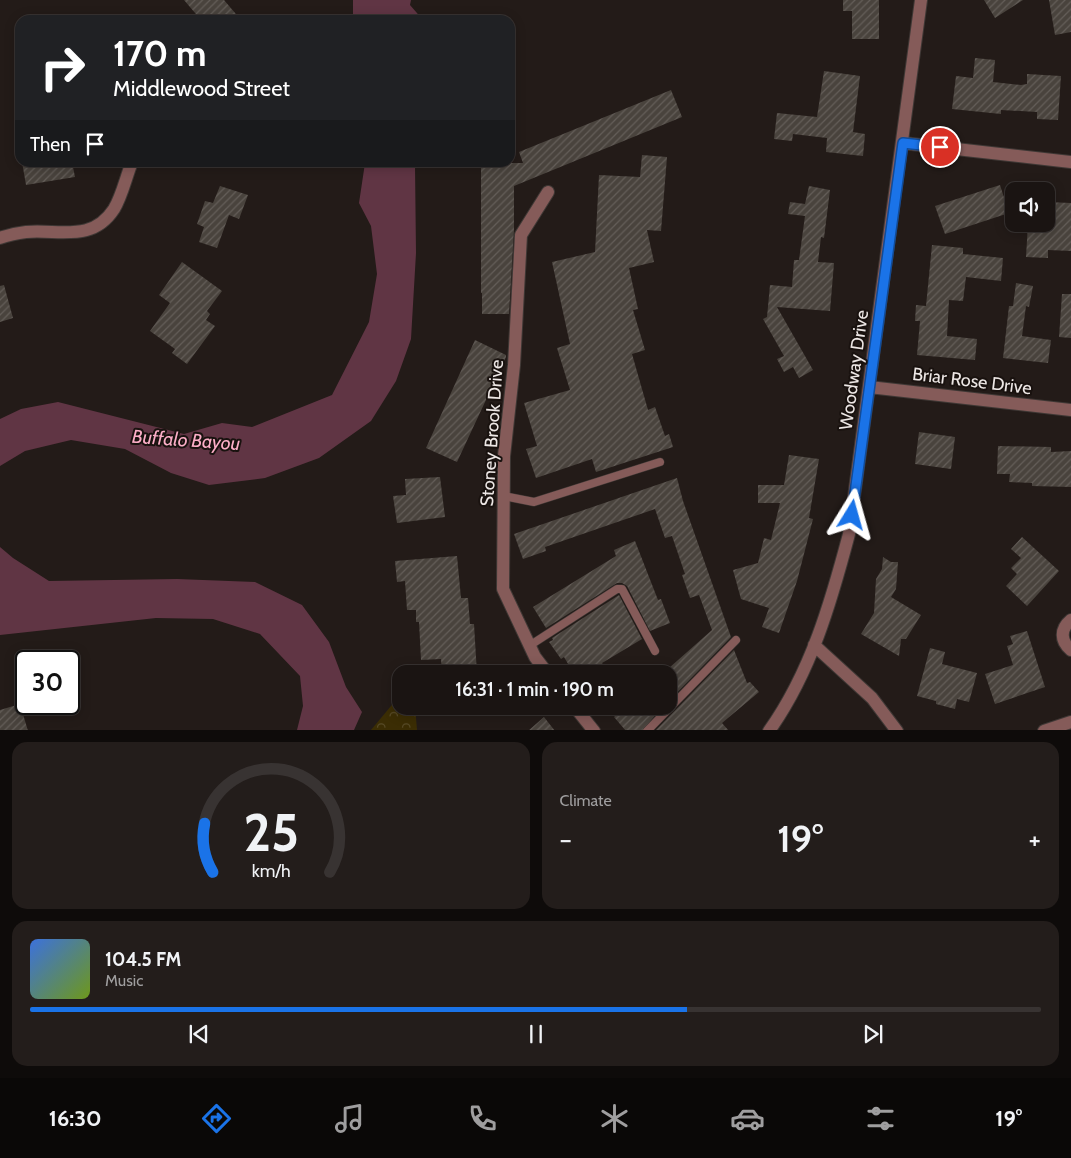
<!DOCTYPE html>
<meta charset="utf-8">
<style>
:root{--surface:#1a1412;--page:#231d1b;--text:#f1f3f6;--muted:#9f9e9f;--line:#383332;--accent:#1a73e8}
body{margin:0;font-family:Cabin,sans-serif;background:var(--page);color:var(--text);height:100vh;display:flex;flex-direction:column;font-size:19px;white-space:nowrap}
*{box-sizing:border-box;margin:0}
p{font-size:16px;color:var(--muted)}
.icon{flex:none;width:28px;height:28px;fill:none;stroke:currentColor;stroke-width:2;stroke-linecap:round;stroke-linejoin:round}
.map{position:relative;height:730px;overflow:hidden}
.sheet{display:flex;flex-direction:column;gap:12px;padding:12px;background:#0e0b0a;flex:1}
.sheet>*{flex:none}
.top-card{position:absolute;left:15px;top:15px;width:500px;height:152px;border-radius:15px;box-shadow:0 2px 12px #0003,0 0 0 1px var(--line);background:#202124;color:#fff;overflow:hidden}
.tools{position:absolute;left:1005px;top:182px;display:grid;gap:10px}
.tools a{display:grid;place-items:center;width:50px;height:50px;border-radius:10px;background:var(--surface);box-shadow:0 2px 12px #0003,0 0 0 1px var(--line);font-size:25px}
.speed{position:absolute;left:15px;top:650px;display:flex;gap:10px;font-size:25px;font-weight:700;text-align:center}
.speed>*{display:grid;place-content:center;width:65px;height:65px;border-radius:50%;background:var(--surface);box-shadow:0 2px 12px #0003,0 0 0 1px var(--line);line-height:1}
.speed .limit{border:2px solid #111;border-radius:8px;background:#fff;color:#111}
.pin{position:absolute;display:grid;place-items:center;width:42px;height:42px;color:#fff;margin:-21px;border:2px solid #fff;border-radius:50%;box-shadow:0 1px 5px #0007}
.me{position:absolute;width:55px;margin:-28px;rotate:8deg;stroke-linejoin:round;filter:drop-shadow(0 0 4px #0008)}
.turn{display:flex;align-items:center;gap:18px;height:105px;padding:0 15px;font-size:22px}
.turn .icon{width:65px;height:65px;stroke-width:2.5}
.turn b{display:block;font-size:35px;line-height:42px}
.then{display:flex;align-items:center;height:48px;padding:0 15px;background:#0003;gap:10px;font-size:19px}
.big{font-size:38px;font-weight:600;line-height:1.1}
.sheet .widget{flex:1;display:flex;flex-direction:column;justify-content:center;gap:8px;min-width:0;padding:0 18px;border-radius:15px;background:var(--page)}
.sheet .dial{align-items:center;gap:0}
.dial svg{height:130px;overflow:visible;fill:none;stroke:var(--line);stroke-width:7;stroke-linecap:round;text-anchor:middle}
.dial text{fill:var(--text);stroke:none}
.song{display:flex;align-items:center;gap:15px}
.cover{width:60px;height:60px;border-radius:8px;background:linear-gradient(135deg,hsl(220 70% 55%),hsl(80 70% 35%))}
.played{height:5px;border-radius:2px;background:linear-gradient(90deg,var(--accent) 65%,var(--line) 65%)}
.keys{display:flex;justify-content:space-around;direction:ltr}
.heat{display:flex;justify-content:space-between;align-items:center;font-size:28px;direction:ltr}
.sheet .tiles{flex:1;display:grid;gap:12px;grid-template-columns:1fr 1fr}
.widget:last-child{grid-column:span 2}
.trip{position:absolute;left:392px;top:665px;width:285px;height:50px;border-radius:15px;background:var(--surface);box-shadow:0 2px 12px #0003,0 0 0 1px var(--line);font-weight:600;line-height:50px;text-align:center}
.menu{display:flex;height:80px;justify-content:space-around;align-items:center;background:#0a0807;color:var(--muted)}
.menu .icon{width:35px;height:35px}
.menu .selected{color:var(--accent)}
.menu b{font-size:22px;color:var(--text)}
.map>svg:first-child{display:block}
</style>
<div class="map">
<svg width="1071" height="731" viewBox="0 0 1071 731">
<defs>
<pattern id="park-crowns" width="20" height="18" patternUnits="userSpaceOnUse" patternTransform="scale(1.25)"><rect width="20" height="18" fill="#3b2d04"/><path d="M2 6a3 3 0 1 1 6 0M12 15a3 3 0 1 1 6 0" fill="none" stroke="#584b28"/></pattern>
<pattern id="building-hatch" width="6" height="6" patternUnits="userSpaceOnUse" patternTransform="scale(1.25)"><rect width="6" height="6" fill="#49433d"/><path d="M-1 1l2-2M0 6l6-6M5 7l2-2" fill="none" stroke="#645e59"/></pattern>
</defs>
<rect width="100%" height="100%" fill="#231b18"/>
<path fill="url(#park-crowns)" d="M401,694v12h14l2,24h-46z"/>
<path fill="#603544" d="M353,0h58l-1,5 13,15h-70z
M365,163h51l-1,3 1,87 -5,86 -15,42 -25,40 -52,37 -54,20 -56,7 -38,-12 -46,-24 -54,-9 -46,11 -25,15v-47l21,-10 37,-7 126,32 38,-11 30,4 80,-32 37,-73 8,-48 -6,-48 -12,-23z
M0,547l13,11 36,23 128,-2 78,3 47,23 27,37 17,45 16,25 -8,18h-57l6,-24 -3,-30 -40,-42 -47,-15 -57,-1 -156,17z"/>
<path fill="url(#building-hatch)" d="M184,0h40l17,20h-40z
M843,0h36v39h-27v-28h-9z
M984,0h39l-28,18z
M1049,0h22v32l-16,3z
M975,58l20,2 -2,22 28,3 6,-1v-10l34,2 -3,44 -21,-1v-7l-36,-2v4l-49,-5 4,-33 17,2z
M824,71l36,5 -7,56 12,2 -2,22 -37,-4 1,-14 -34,-4 -1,7 -18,-2 3,-26 40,4z
M671,90l11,27 -168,69v44l-5,84h-27v-21h-1v-130h42l-4,-11z
M642,155l25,2 -6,74 -14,-1 7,32 -25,6 9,41 -5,1 12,40 -13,4 16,56 7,-3 10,29 4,-2 4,13 -77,25 -4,-13 -56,19 -10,-29 11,-3 -13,-43 46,-13 -13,-42 13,-4 -18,-82 43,-10 4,-77 41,2z
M22,162h50l3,15 -49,8z
M1000,185l9,28 -64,21 -10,-28z
M220,186l28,9 -9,24 -10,-4 -12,33 -18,-6 5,-15 -7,-3 8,-23 8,2z
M809,186l21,4 -6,48 -3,-1 -3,25 16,1 -4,48 -53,-4 36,63 -14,8 -6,-11 -9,5 -7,-13 7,-3 -21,-37 4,-2 3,-32 22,2 2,-27h5l6,-44 -17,-2 2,-12 15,2z
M1048,202l23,1v48l-23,-1v8l-22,-1 2,-33h18z
M932,245l31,3v6l40,4 -2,23 -35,-4 -3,24 -14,-1 -2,36 30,3 -2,21 -58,-5 3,-34h-5l1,-16 10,1z
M182,262l40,29 -15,20 3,3 -4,6 9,6 -28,38 -15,-11 3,-4 -25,-18 20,-28 -11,-8z
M1016,283l17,3 -4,21 -3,-1 -4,30 29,4 -3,23 -45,-5 6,-52h4z
M4,285l9,33 -13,4v-36z
M1062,294h9v44l-12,-1z
M475,340l31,15v2l-49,105 -31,-14z
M919,432l36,5 -4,32 -36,-5z
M998,446l53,1v5l20,-1v36l-39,-1v-3l-23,-1 1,-8h-13z
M789,455l30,4 -10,59 4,1 -16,62 -18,52 -17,-6 7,-19 -28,-9 -8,-29 25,-7 6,-25 7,2 9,-37h-22v-18h26z
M440,477l5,40 -48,6 -4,-27 13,-1 -1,-16z
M677,478l6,23 48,136 -62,64v-33l43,-38 -13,-35 -9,3 -8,-23 3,-1 -13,-38 -7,2 -10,-29 -110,38 1,4 -23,8 -9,-25z
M1022,537l37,34 -32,35 -21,-20 11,-12 -6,-6 10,-10 -10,-9z
M635,541l23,59 3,-1 9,24 -20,8 -23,-45 -5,-3h-5l-71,45 -13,-21 83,-51 -2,-6z
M457,556l4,42h7l2,26h4l3,50h-35l-1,-15 -20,1 -2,-38h-3v-12h-9l-2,-29 -8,1 -2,-21z
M883,557l8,5h7l-2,27 -5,8 30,18 -15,24h-5l-2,17 -38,-22 13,-21 2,-34 6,-10z
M619,595l23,44 -40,24 2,3 -12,8h-18l-10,-17 -3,2 -12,-17 4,-2 -1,-2z
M1027,631l18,56 -50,17 -10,-30 28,-9 -6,-19 6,-2 -3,-8z
M930,648l15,4 -3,12 35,9 -8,29 -12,-3 -2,10 -19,-5v-3l-19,-5z
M734,650l13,33 3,-1 9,10 -37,31 7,8h-74z
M20,704l8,27h-28v-21z
M625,706h38l-21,25h-16l-12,-14z
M544,717l11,14h-27z"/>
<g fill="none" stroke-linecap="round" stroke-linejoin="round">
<g stroke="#3f3835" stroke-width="9">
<path id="lane" d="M504,496l30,6 126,-40
M529,646l88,-57h5l33,62
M647,731l89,-91"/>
</g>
<g stroke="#3f3835" stroke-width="14">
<path id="street" d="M903,143l168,19
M0,238c8,-3 17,-5 26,-6 33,-3 66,11 88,-23 8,-13 12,-32 18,-47
M869,387l202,23
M1071,620c-11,9 -11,21 0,30
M814,645l58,53 25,33
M548,674l-13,-17 -32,-68 1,-133 10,-91 7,-130 27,-43
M574,706l20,25
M769,731c42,-59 62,-129 80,-197l72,-534
M1044,731l27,-9"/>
</g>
<use href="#lane" stroke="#855b59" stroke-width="8"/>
<use href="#street" stroke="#855b59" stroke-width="12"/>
</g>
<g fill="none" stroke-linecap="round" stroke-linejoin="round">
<g stroke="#114b97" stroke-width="12">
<path id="route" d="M852,515l51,-372 37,4"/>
</g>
<use href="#route" stroke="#1a73e8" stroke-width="9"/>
</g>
<g text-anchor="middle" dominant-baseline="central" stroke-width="4" stroke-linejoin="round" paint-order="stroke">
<g font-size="18" fill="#ede7e5" stroke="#19120f">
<text transform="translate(854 370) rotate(-82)">Woodway Drive</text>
<text transform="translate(972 381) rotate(7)">Briar Rose Drive</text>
<text transform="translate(492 433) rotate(-86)">Stoney Brook Drive</text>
</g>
<g font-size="19" font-style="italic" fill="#fcaec7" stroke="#19120f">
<text transform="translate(186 440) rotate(4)">Buffalo Bayou</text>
</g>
</g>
</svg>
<div class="tools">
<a><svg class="icon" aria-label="sound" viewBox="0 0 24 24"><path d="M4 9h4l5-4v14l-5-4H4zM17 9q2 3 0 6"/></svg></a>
</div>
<div class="speed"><div class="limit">30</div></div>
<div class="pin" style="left:940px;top:147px;background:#d93025"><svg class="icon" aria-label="arrive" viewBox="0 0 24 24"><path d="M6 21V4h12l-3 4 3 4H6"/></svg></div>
<svg class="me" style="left:852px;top:515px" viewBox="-20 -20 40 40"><path d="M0-17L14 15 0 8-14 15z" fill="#1a73e8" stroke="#fff" stroke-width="4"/></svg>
<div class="trip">16:31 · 1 min · 190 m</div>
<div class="top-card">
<div class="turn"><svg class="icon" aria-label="right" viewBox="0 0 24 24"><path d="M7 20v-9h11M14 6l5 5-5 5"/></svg><div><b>170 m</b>Middlewood Street</div></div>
<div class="then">Then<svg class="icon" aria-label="arrive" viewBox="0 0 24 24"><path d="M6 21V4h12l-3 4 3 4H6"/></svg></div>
</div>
</div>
<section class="sheet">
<div class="tiles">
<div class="widget dial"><svg viewBox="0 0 100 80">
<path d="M14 69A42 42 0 1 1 86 69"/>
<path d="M14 69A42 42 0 0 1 9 39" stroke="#1a73e8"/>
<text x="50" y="56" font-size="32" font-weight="700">25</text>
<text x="50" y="72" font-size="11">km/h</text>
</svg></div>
<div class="widget"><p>Climate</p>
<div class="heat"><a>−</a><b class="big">19°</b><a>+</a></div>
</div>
<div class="widget">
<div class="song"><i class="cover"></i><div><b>104.5 FM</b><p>Music</p></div></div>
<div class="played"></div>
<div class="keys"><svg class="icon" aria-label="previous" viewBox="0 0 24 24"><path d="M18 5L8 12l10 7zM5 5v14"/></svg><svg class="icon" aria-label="pause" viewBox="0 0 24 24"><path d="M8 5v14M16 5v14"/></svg><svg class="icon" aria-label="next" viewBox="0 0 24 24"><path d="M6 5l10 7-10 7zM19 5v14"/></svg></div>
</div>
</div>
</section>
<nav class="menu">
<b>16:30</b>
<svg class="icon selected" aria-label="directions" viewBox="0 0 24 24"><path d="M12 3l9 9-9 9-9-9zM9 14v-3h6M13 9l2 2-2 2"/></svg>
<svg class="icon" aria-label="music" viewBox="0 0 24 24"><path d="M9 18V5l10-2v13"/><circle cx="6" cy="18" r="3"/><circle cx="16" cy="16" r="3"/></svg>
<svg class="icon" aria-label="phone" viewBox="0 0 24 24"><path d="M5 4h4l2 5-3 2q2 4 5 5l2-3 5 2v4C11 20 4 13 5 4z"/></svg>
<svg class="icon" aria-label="climate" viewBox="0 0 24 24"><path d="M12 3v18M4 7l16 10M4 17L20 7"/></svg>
<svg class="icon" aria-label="car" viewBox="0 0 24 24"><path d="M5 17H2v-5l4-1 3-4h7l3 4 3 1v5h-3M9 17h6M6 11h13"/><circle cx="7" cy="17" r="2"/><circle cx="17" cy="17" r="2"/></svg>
<svg class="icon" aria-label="filters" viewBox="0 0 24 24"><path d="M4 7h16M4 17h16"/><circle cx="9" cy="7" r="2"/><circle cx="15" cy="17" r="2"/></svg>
<b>19°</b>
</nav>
